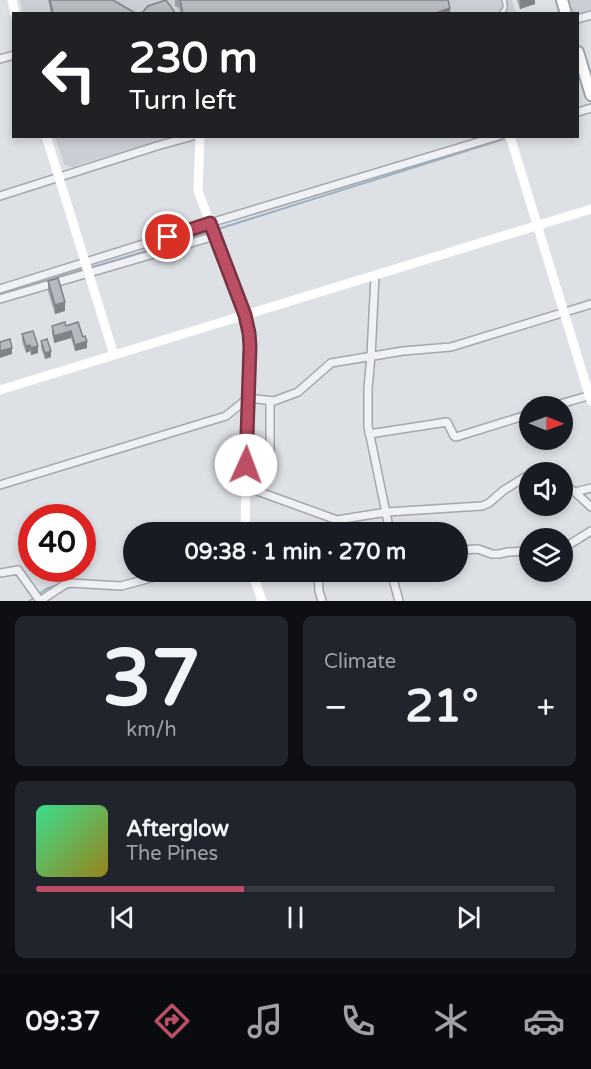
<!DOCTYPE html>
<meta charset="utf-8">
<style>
:root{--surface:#171b24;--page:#20242c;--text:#f1f3f6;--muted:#9ea1a6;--line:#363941;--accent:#bc4f63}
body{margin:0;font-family:"Varela Round",sans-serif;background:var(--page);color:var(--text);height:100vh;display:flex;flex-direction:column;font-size:22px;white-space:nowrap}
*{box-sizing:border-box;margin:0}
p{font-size:20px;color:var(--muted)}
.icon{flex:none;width:33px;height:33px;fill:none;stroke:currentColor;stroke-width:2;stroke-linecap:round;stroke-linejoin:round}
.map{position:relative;height:601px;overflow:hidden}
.sheet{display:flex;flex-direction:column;gap:15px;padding:15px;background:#0d0f14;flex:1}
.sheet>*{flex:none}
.banner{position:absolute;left:12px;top:12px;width:567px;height:126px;border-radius:0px;box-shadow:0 3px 9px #0003;background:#202124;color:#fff;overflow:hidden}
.needle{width:39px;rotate:91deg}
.fabs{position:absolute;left:519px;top:396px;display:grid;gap:12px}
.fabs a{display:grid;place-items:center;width:54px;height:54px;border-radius:50%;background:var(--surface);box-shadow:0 3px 9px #0003;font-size:30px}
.speed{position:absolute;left:18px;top:504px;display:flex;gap:12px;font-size:30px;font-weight:700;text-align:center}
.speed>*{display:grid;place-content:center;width:78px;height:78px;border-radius:50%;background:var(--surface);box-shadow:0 3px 9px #0003;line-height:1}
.speed .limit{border:9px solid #d22;background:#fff;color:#111}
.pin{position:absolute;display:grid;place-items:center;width:51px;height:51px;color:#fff;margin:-26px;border:3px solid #fff;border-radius:50%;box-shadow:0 2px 6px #0007}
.me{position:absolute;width:66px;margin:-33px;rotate:2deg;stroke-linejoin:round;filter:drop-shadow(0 0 4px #0008)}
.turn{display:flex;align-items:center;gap:21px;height:126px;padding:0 18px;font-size:27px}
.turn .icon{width:78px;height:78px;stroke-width:2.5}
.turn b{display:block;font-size:42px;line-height:51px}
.big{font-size:45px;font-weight:700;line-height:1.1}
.sheet .tile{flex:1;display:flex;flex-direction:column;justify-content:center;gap:9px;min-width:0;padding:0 21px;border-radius:9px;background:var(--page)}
.sheet .dial{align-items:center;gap:0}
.dial b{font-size:78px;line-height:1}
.song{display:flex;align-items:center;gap:18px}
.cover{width:72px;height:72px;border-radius:9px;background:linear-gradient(135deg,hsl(150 70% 55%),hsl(50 70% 35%))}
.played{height:6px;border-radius:3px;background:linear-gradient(90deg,var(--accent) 40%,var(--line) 40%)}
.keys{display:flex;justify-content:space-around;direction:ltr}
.heat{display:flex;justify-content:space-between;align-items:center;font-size:33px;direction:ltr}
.sheet .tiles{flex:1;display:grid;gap:15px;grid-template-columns:1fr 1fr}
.tile:last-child{grid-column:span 2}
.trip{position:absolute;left:123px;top:522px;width:345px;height:60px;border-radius:30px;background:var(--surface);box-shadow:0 3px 9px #0003;font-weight:700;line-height:60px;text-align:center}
.tabs{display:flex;height:96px;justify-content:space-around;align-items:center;background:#090b0e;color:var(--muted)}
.tabs .icon{width:42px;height:42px}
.tabs .active{color:var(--accent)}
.tabs b{font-size:27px;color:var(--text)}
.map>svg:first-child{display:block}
</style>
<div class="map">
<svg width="591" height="601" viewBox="0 0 591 601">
<rect width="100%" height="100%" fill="#dde0e5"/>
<path fill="#cbcfd5" d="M20,0h492l4,13 -493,1z
M562,0h29v15l-13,4v-5l-12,-1z
M55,137v-1l118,1 -102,30 -7,-3z"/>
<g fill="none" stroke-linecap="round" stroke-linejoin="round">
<path stroke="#9cafc1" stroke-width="2" d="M578,116l4,-1
M215,230l289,-91
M93,267l116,-35
M0,295l81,-25
M480,546l8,2 6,3
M514,548l16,-1
M128,581l25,-9
M39,594l7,-5 17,-6
M29,601l5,-3"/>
<g stroke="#a3a7ae" stroke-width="6">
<path id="lane" d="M500,14c6,-4 6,-8 4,-14"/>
</g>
<g stroke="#a3a7ae" stroke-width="10">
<path id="street" d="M578,19l13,-4
M0,59l14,-4
M578,112l13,-4
M0,196l157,-50 36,-10
M375,276l-4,80 -3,32v38l22,106
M0,289l210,-66 288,-87
M0,299l215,-63
M270,401v67
M553,406l38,-11
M369,434l78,-12 7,14 2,1 74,-23
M531,472l8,-4 7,4
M562,484l13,8 16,15
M0,485l226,-69 22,-18 26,3 24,-9 33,-29 72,-12 48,-4 140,-43
M246,487l91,33 50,-8 95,-6 7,-3 15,-13 26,-16
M575,492l16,-4
M337,520l4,12
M562,549l29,-18
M458,550l20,-1 14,5h7l9,-2 22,-1
M318,572l1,19 3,10
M391,572l8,29
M0,573l18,-3 22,31
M40,601l24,-16 6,-2 51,3 52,-14"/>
</g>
<g stroke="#9da5af" stroke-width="14">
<path id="primary" d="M562,0l4,14
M578,52l13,43"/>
</g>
<use href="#lane" stroke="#eff1f4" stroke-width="3"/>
<use href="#street" stroke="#eff1f4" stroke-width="7"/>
<path stroke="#fff" stroke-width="9" d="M12,0l3,14
M46,136l68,219
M200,136l-2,55 47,124 4,18 -4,199
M510,136l81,265
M0,390l591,-181
M252,572l10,29"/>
<use href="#primary" stroke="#fff" stroke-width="10"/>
</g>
<path fill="#9ca0a6" d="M48,0h65l24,14h-86z
M175,0h273l2,14h-269l-2,-6 -4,-2z
M517,0h18v4l-15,5z
M48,281l17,30 -10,3 -7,-23z
M52,326h14l21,22 -12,3 -4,-13 -17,5 -2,-10z
M22,334l16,19 -7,2 -1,-4 -4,2 -4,-12z
M41,341l10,16 -6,2 -4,-11z"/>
<path fill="#7f8287" d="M520,0h15v4l-15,5z
M450,8v6h-17z
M65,302v9l-10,3v-9z
M71,331v7l-17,5v-7z
M87,341v7l-12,3v-6z
M30,345v6l-4,2v-7z
M38,346v7l-7,2v-7z
M12,348v6l-12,4v-7z
M51,351v6l-6,2v-6z"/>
<path fill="#b5bac1" stroke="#7f8287" stroke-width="1.5" d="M50,0h63l24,14h-84z
M166,0l10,14h-35l7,-8z
M180,0h268l2,8 -17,6h-250z
M58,278l7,24 -10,3 -7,-24z
M65,322l1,4 12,-4 5,15 2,-1 2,5 -12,4 -4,-14 -17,5 -2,-10z
M33,331l5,15 -7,2 -1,-3 -4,1 -4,-12z
M10,339l2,9 -12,3v-9z
M47,339l4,12 -6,2 -4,-12z"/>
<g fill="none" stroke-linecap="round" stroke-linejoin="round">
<g stroke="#7a3340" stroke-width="15">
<path id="route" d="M168,237l42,-14 35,92 4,18 1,13 -4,119"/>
</g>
<use href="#route" stroke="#bc4f63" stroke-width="10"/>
</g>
</svg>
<div class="fabs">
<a><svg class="needle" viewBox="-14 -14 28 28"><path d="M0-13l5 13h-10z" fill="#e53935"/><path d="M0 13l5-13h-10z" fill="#9ea1a6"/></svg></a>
<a><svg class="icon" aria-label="sound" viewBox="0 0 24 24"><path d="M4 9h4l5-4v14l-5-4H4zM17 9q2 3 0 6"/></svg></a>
<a><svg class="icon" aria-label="layers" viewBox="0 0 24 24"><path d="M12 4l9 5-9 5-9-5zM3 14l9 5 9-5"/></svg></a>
</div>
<div class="speed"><div class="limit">40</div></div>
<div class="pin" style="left:168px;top:237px;background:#d93025"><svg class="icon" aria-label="arrive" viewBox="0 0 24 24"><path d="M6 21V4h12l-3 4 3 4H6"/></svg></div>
<svg class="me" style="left:246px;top:465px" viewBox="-20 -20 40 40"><circle r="19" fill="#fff"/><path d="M0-13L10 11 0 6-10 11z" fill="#bc4f63"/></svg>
<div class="trip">09:38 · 1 min · 270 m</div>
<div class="banner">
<div class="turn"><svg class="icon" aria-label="left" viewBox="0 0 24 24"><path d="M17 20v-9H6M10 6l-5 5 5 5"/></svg><div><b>230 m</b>Turn left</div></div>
</div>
</div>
<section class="sheet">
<div class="tiles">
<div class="tile dial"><b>37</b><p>km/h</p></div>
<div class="tile"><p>Climate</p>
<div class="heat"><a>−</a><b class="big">21°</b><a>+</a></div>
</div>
<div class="tile">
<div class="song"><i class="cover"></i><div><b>Afterglow</b><p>The Pines</p></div></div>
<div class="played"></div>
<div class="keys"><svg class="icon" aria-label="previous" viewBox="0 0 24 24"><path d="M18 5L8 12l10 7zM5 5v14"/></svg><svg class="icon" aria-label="pause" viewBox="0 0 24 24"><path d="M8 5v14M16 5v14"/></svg><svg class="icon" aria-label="next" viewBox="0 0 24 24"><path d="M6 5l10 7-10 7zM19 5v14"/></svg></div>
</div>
</div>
</section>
<nav class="tabs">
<b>09:37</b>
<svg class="icon active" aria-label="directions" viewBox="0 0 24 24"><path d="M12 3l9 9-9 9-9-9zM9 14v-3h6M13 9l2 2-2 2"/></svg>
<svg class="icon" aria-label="music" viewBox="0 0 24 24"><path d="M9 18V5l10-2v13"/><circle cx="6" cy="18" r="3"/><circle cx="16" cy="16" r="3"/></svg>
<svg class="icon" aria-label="phone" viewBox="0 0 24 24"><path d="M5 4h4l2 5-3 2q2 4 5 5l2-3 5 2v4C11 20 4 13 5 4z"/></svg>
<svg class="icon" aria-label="climate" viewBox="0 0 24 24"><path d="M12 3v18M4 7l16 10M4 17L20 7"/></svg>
<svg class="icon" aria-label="car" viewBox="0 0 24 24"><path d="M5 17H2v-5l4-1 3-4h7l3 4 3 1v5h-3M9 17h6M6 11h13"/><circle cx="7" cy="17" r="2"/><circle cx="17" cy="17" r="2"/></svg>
</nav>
